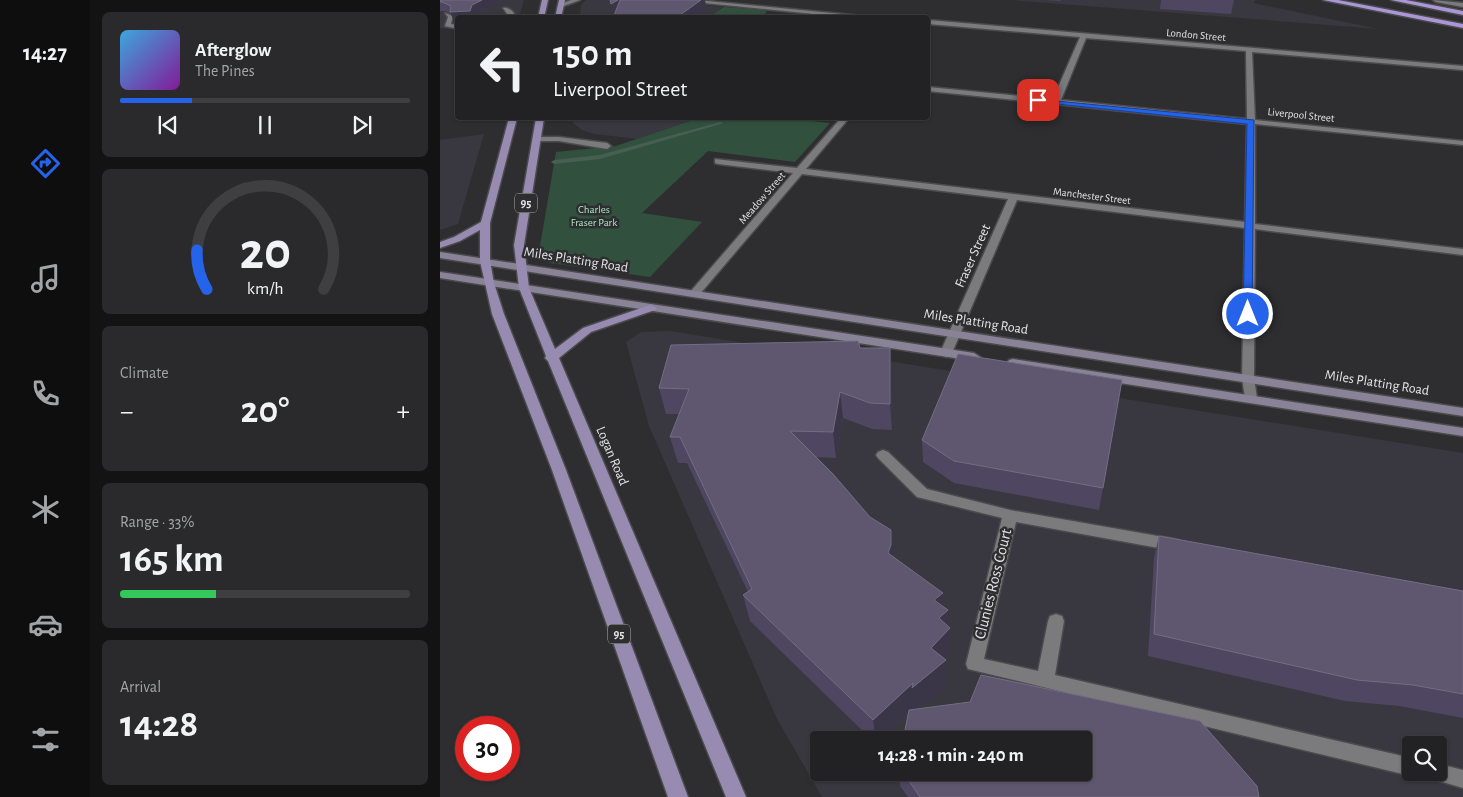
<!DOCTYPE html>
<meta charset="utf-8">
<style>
:root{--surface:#222224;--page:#2a2a2c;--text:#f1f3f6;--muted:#a2a4a6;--line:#3f3f41;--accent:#2563eb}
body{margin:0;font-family:"Alegreya Sans",sans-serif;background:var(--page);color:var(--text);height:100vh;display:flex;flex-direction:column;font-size:19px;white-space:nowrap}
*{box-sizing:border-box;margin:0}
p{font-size:16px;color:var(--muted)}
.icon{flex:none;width:28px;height:28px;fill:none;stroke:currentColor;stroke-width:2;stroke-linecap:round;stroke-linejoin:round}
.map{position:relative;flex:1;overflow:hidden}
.side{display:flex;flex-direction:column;gap:12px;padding:12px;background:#131314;width:350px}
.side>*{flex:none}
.top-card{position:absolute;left:15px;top:15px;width:475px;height:105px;border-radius:5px;box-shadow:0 1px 4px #0004,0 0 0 1px var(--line);background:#222224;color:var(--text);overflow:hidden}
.tools{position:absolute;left:962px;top:736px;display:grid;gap:10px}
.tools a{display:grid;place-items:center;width:45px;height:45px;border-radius:5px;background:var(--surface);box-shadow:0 1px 4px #0004,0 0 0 1px var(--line);font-size:25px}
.speed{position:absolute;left:15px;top:716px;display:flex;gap:10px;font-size:25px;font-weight:700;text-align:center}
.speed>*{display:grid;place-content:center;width:65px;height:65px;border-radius:50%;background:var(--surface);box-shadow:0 1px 4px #0004,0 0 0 1px var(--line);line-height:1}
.speed .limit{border:8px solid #d22;background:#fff;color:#111}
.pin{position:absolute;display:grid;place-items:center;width:42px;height:42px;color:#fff;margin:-21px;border-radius:10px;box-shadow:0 2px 8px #0006}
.me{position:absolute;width:55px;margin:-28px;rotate:0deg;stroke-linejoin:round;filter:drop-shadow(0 0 4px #0008)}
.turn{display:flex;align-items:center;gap:18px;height:105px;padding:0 15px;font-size:22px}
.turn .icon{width:65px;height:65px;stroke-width:2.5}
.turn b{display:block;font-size:35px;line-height:42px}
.big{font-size:38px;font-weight:700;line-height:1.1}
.side .tile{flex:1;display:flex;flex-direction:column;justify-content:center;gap:8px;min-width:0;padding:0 18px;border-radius:8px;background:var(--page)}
.side .dial{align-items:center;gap:0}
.dial svg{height:130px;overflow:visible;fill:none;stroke:var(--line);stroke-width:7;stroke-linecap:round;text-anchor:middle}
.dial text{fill:var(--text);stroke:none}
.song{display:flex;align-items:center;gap:15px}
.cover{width:60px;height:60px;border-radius:8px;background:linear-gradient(135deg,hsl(200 70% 55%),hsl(290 70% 35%))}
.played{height:5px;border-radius:2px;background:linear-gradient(90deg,var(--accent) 25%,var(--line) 25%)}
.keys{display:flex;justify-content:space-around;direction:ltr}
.heat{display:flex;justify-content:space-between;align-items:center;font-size:28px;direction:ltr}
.charge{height:8px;border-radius:4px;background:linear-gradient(90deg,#34c759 33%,var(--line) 0)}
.trip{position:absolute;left:370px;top:731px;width:282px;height:50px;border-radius:5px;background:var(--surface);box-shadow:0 1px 4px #0004,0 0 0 1px var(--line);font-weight:700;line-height:50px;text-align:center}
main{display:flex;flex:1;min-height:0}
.tabs{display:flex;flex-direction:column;width:90px;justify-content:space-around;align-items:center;background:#0e0e0e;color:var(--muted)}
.tabs .icon{width:35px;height:35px}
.tabs .on{color:var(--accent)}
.tabs b{font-size:22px;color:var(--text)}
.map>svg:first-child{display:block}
</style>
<main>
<nav class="tabs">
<b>14:27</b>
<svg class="icon on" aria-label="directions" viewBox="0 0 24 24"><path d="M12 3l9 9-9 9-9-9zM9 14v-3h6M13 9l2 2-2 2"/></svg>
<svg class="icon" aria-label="music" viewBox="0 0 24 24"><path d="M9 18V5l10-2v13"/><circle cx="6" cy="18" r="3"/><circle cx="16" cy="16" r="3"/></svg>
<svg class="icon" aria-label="phone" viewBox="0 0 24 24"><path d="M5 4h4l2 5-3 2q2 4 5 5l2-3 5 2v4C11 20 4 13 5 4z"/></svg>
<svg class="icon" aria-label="climate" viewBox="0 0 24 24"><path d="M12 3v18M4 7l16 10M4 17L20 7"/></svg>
<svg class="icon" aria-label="car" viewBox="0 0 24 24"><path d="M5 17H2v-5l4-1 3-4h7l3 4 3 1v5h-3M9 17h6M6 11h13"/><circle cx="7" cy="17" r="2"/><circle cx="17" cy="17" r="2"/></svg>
<svg class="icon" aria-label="filters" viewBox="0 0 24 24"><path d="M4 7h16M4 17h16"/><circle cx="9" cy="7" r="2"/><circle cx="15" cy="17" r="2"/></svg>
</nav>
<section class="side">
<div class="tile">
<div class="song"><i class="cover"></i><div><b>Afterglow</b><p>The Pines</p></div></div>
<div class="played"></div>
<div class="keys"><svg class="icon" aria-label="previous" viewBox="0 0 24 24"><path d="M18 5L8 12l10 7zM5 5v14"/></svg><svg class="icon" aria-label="pause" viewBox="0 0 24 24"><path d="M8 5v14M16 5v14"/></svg><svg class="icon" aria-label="next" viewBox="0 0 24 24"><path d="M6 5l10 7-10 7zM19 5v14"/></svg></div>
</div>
<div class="tile dial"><svg viewBox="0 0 100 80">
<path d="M14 69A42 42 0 1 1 86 69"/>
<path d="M14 69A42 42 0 0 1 8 45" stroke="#2563eb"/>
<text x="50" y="56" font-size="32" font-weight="700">20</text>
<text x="50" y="72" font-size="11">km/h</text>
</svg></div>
<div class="tile"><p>Climate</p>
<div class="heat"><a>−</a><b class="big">20°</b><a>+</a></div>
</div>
<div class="tile"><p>Range · 33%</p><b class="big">165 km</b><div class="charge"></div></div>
<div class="tile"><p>Arrival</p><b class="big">14:28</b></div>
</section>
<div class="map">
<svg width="1023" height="797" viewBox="0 0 1023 797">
<rect width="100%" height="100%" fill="#2e2e30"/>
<path fill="#39373f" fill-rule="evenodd" d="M0,0h84l-5,17 -61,1 -1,11 -17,-1z
M146,0h55l82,7 -15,10 -128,1 1,-13z
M571,0h245l-3,3 126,26z
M133,118h126l-61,21 -44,-5 -12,-4 -9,-7z
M44,134l-26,90 -18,6v-90z
M231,331l194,32 23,-2 575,92v344h-641l-45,-78 -128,-293 -23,-84 15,-10zM379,740h265v32h-265zM971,745h28v27h-28z"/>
<path fill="#31513e" d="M284,7l40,3 3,2 -6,5h-53z
M259,118h86l45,5 -35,39 -87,-11 -66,62 60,9 -52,55 -100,-14 -7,-3 -4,-8 17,-100 60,-6z"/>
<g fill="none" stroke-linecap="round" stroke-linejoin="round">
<path fill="#475f53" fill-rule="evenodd" d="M280,122l4,1 -124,36 -46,5 -3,-2 3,-2 46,-5z"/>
<g stroke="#4b4b4d" stroke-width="3">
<path id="lane" d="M993,0l30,3v4l-27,-5z
M63,8c6,-1 12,4 13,10h-6z
M5,13l8,3 -2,8 7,1v4l-13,-3 3,-9z"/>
</g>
<g stroke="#4b4b4d" stroke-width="3">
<path id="street" d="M131,0h9l-19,7 -3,-2z
M234,0h23l186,18h-30z
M488,20l535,46v4l-211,-18 3,68 208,21v4l-208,-21v100l208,25v6l-208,-26 -1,149 3,20 -6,4 -6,-4 -3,-20 3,-150 -228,-28 -65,153 -6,4 -6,-4 68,-154 -206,-25 -103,121h-8l-1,-2 1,-2 102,-118 -75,-9 -3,-1v-4l82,9 44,-50h8l-43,51 439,53 2,-98 -319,-33v-4l125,12 27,-62 -152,-13zM646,38l160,13 1,68 -186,-19z
M93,137h26l48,6 4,3 -4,3 -48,-8h-26z
M443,450l5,2 39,37 83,21 165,29 5,2 2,4 -2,4 -5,2 -159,-29 -32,137 54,12 10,-50 2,-5 6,-2 6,2 2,5 -9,54 356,83v14l7,1 -7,3 -443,-107 -2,-5 36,-146 -85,-21 -39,-39 -2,-3 2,-3z
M999,764l24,6v18l-34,-10 -2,-6h12z"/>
</g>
<g stroke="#4b4b4d" stroke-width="3">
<path id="secondary" d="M0,252l1023,156v8l-1023,-158z
M0,272l534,81 6,4 -6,4 -534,-83z
M573,359l450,69v8l-454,-70 -2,-3 2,-3z"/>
</g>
<g stroke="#4b4b4d" stroke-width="3">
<path id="primary" d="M102,0h6l-4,18h-6z
M119,0h6l-4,18h-6z
M69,118h8l-27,105v38l4,22 10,31 62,156 122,327h-20l-116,-327 -60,-156 -12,-53v-31l-20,11 -20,7v-6l14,-5 27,-15z
M96,118h8l-20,127 5,43 26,61 28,-21 64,-22 4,-1 6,3 -2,2 -64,22 -32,26 187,439h-20l-178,-436 -3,-3 1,-2 -27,-68 -5,-43z"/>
</g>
<g stroke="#4b4b4d" stroke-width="3">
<path id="highway" d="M883,0h15l125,24v4z
M951,0h15l57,11v4z"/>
</g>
<use href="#lane" fill="#7b7a7d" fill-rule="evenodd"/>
<use href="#street" fill="#7b7a7d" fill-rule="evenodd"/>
<use href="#secondary" fill="#898398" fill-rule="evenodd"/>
<use href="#primary" fill="#988bb2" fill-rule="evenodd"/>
<use href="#highway" fill="#ab97d6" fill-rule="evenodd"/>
</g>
<path fill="#4f4662" d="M0,0h63l-28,14 -21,7 -3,-7 -5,-3h-6z
M606,0h15l-1,1z
M721,0h73l-3,14 -71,-5z
M420,348h30l1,25 1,57 -20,-1 -29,-11 -7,40 -20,-1 77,99 50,50 5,4v16l2,28 -5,6h1v26l-27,22 340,89h-351l-8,-11 -1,-14h185l-176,-58 -27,26h-9l-122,-119 -7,-26 5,-3 -61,-129h-9l-8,-26 9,-23h-13l-7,-26z
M682,380l-23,130 -145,-27 -31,-21 -1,-22z
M719,536l304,55v127l-64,-12 -54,-5 -197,-45 6,-98z"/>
<path fill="#3b3548" d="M42,0h21l-28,14 -1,4h-16v3h-4l-4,-9z
M178,0h2l-6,17 -3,-13z
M261,0h4l2,11 -10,7h-21z
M450,348l1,25 1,57 -2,-26z
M400,392l3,26 -7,40 -3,-26z
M451,530l2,26 -5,-3z
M503,593v21l5,-4v20l2,-2v26l-9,10 5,-4v26l-33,27v-4l-32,31h-5l-3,-20 61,-120z"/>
<path fill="#5f5770" stroke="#746d82" d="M0,0h42l-10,5 -2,6 -20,1 1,-6 -9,-4h-2z
M170,0h8l-7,4z
M180,0h81l-25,18h-63z
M418,341l2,7h30v56l-20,-1 -30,-11 -7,40 -43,-1 43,43 37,43 21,13v15l-3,8 55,40 -9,7 14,10 -9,8 11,10 -19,20 15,12 -34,28 1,-5 -40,37 -130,-125 9,-6 -72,-152h-10l19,-48 -30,-1 12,-43z
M518,354l164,26 -19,108 -149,-27 -32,-21z
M719,536l304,55v103l-50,-9 -56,-5 -203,-46z
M541,675l219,46 57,65 2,11h-339l-17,-25h181v-32h-181l6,-30 61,-8z"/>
<path fill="#2563eb" stroke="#184099" d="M595,99l219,21 -2,196 -9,-2 4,-190 -209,-22z"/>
<g text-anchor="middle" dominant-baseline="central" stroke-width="5" stroke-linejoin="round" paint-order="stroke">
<g font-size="11" fill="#e3e3e5" stroke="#2e2e30">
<text transform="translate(756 35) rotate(5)">London Street</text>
<text transform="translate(861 115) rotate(6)">Liverpool Street</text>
<text transform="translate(652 196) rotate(7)">Manchester Street</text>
<text transform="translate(322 198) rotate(-49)">Meadow Street</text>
</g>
<g font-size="11" fill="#a8e5c0" stroke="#2e2e30">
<text x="154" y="209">Charles<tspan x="154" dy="13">Fraser Park</tspan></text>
</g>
<g fill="#2e2e30" stroke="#adadaf" stroke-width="1">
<rect x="75" y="193.5" width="22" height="19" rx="4"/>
<rect x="168" y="624.5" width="22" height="19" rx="4"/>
</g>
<g font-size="12" font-weight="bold" fill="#e3e3e5">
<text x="86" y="203">95</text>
<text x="179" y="634">95</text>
</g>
<g font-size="14" fill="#e3e3e5" stroke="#2e2e30">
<text transform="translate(533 256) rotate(-66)">Fraser Street</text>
<text transform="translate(136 260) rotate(9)">Miles Platting Road</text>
<text transform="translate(536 322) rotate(9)">Miles Platting Road</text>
<text transform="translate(937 383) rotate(9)">Miles Platting Road</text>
<text transform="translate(172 456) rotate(67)">Logan Road</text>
</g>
<g font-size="16" fill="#e3e3e5" stroke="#2e2e30">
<text transform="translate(553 584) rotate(-76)">Clunies Ross Court</text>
</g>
</g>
</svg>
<div class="tools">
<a><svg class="icon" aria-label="search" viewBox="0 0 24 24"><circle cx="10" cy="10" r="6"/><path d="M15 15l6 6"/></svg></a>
</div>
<div class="speed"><div class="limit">30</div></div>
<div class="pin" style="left:598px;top:100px;background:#d93025"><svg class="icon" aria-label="arrive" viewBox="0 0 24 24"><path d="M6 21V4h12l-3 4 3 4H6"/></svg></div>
<svg class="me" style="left:808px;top:314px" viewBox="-20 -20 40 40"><circle r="17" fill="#2563eb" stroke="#fff" stroke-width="3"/><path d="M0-11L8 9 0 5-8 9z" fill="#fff"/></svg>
<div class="trip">14:28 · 1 min · 240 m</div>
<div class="top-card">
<div class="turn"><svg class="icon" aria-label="left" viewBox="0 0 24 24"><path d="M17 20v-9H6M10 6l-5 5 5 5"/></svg><div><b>150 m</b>Liverpool Street</div></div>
</div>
</div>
</main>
